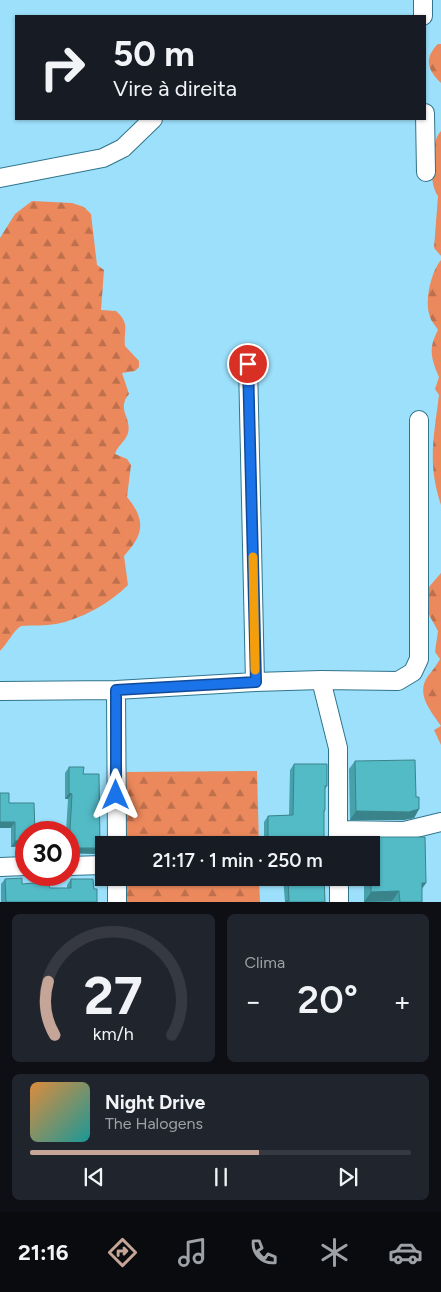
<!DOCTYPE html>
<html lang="pt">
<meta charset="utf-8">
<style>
:root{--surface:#171b24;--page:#20242c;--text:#f1f3f6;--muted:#9ea1a6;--line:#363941;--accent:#c4a597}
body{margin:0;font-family:Figtree,sans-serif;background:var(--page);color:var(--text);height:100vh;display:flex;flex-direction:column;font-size:19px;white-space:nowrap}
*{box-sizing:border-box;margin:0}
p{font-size:16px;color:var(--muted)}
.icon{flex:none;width:28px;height:28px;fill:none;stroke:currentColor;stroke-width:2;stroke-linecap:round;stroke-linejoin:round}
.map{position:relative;height:902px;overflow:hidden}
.panel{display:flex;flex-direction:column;gap:12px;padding:12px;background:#0d0f14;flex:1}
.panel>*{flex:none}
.hud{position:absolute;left:15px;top:15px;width:411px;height:105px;border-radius:0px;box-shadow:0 1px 4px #0004;background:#171b24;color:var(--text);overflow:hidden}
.speed{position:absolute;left:15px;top:821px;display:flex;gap:10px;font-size:25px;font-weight:700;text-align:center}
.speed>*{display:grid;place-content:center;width:65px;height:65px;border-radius:50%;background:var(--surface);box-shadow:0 1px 4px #0004;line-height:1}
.speed .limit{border:8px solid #d22;background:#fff;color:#111}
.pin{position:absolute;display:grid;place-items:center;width:42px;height:42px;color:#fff;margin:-21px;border:2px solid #fff;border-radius:50%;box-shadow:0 1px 5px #0007}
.me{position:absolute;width:55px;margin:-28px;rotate:0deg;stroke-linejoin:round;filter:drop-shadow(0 0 4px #0008)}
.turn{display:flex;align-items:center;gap:18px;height:105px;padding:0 15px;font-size:22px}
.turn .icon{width:65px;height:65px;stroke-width:2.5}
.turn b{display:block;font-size:35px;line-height:42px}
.big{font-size:38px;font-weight:600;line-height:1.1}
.panel .tile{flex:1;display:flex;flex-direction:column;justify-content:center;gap:8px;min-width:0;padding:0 18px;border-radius:8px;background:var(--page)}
.panel .dial{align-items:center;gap:0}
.dial svg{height:130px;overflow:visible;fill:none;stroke:var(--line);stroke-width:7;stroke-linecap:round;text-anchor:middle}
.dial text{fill:var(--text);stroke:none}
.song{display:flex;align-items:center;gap:15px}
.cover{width:60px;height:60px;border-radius:8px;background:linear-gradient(135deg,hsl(30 70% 55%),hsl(180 70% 35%))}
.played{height:5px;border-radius:2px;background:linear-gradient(90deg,var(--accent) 60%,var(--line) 60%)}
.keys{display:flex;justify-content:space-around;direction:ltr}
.heat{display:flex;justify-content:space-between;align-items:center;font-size:28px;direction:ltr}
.panel .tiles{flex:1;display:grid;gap:12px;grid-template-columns:1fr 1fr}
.tile:last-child{grid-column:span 2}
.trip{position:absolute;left:95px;top:836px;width:285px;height:50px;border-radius:0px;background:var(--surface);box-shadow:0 1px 4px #0004;font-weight:600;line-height:50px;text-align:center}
.menu{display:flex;height:80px;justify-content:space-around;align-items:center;background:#090b0e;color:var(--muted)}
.menu .icon{width:35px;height:35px}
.menu .active{color:var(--accent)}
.menu b{font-size:22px;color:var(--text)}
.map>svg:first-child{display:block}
</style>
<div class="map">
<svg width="441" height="902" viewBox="0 0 441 902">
<defs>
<pattern id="forest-firs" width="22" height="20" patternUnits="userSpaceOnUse" patternTransform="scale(1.25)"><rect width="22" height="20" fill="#ec895c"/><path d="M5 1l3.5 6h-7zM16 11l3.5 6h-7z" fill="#be704d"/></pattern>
</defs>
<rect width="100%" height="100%" fill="#9ce0fb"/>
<path fill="url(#forest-firs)" d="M438,44h3v39c-14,-13 -17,-25 -3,-39z
M441,131v125l-7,-8 4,-52c-10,-13 -8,-54 3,-65z
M32,201l40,2 12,4 7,7 6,51 7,5 -3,40 15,1c15,13 7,20 9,35l14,15v6l-4,4 -13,2 7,21c-13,16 3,23 -1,39 -2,8 -11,13 -13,21l12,5 4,6 -4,32c20,24 16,38 -3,59l4,29c-18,18 -46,34 -72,39 -11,2 -23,1 -35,2 -7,4 -14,18 -21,25v-413l15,-24z
M441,260v245c-14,-42 -7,-68 -2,-110l-4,-6 4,-12c-8,-19 -11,-28 -1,-47 -2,-4 -7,-9 -8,-13 -6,-16 1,-45 11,-57z
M441,573v172l-7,-15 7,-4c-10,-15 -26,-32 -13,-50 5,-6 8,-10 12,-17l-5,-7 3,-21 -10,-18 -2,-15 2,-10z
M257,771l2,74h-134v-73z
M125,878h134l1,24h-135z"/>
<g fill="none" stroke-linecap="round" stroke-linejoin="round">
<g stroke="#31748c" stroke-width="20">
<path id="minor" d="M423,0v16
M425,113l1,59
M0,178l103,-20 20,-10 30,-29
M248,364l7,318 66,-2 17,68v97
M321,680l77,1 15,-9 6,-13v-239
M116,690l1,155
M0,691l116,-1 139,-8
M338,830l66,1 37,-9
M69,866l35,-1
M0,867l26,-1
M117,878v24
M339,878v24"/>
</g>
<use href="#minor" stroke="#fff" stroke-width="18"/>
</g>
<path fill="#47a1aa" d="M355,761l61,36 3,12 -5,9 -11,2h-53l-1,-51z
M294,764l33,22 -2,3v21l-1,3v32h-60v-23l4,-6 21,-1 1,-45z
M69,767l14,7 13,80 -27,-1v-21h-3l2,-33h-3v-26z
M9,803l17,29v11l-2,3 -13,1v-19h-11z
M371,837l55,46 -4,6v13h-58v-24h7v-33h-6z
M283,878h41l1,24h-40z
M5,879l17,5 28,4h17v-3l4,-6 23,10 3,13h-96v-18z"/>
<path fill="#3a838b" d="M69,793l3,1 -4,5h-3z
M419,809l-5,9 -11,2h-53l6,-9z
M0,822h15l-4,6h-11z
M26,840v3l-2,3 -13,1 4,-6z
M268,841h18l-3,4h-17z
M69,848h31l-4,6 -27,-1z
M422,883h4l-8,10z
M399,891l-7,10 -28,1 7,-10z"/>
<path fill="#53bbc6" stroke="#3a838b" d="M415,760l1,37h3v12l-10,3 -53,-1 -1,-50z
M294,764h33v22h-2v24h-1v35h-38v-4h-18v-25l25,-1z
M69,767h15l-1,7h16l1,74h-31l3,-54 -3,-1z
M0,793h9v10h25l1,29h-9v8l-11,1v-19h-15z
M371,837h54l1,46h-4v19h-22l-1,-11 -28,1z
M22,878v6l25,-2 3,6h21v-9h22l1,10h3v13h-91l-1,-23z
M288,878h36l1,24h-39v-1h3z"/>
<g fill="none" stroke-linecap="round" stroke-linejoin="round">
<g stroke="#114b97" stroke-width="12">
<path id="route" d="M116,795v-105l140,-8 -8,-318"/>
</g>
<use href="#route" stroke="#1a73e8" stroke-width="9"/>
<path stroke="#f59e0b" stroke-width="9" d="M253,557l2,113"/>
</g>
</svg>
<div class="speed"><div class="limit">30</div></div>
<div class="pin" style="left:248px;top:364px;background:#d93025"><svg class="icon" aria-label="arrive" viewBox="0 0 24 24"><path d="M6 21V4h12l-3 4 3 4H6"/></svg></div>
<svg class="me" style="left:116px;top:795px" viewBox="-20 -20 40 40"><path d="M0-17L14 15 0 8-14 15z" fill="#1a73e8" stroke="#fff" stroke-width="4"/></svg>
<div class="trip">21:17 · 1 min · 250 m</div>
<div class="hud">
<div class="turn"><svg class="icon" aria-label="right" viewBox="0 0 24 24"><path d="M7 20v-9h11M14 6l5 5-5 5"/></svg><div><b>50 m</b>Vire à direita</div></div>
</div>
</div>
<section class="panel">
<div class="tiles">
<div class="tile dial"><svg viewBox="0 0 100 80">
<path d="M14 69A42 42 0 1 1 86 69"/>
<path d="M14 69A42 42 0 0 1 10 36" stroke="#c4a597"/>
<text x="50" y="56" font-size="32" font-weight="700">27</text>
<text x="50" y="72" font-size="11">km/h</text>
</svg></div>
<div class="tile"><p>Clima</p>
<div class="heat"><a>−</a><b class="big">20°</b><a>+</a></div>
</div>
<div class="tile">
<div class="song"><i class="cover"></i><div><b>Night Drive</b><p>The Halogens</p></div></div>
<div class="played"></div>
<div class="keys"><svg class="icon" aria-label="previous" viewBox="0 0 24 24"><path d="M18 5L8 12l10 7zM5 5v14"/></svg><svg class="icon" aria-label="pause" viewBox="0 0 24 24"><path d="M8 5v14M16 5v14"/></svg><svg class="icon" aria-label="next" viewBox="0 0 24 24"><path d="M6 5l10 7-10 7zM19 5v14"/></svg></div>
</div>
</div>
</section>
<nav class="menu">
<b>21:16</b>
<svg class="icon active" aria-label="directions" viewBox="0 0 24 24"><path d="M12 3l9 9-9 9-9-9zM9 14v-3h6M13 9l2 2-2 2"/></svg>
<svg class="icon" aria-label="music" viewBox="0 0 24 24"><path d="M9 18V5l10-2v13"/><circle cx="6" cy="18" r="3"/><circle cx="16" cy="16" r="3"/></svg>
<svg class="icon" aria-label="phone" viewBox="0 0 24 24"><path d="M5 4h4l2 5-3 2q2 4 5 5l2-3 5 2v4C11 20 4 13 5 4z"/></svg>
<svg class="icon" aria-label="climate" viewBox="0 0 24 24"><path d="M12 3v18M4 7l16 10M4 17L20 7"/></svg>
<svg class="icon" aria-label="car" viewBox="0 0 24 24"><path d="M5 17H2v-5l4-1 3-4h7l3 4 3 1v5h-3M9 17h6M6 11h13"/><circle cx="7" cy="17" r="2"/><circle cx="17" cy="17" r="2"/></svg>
</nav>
